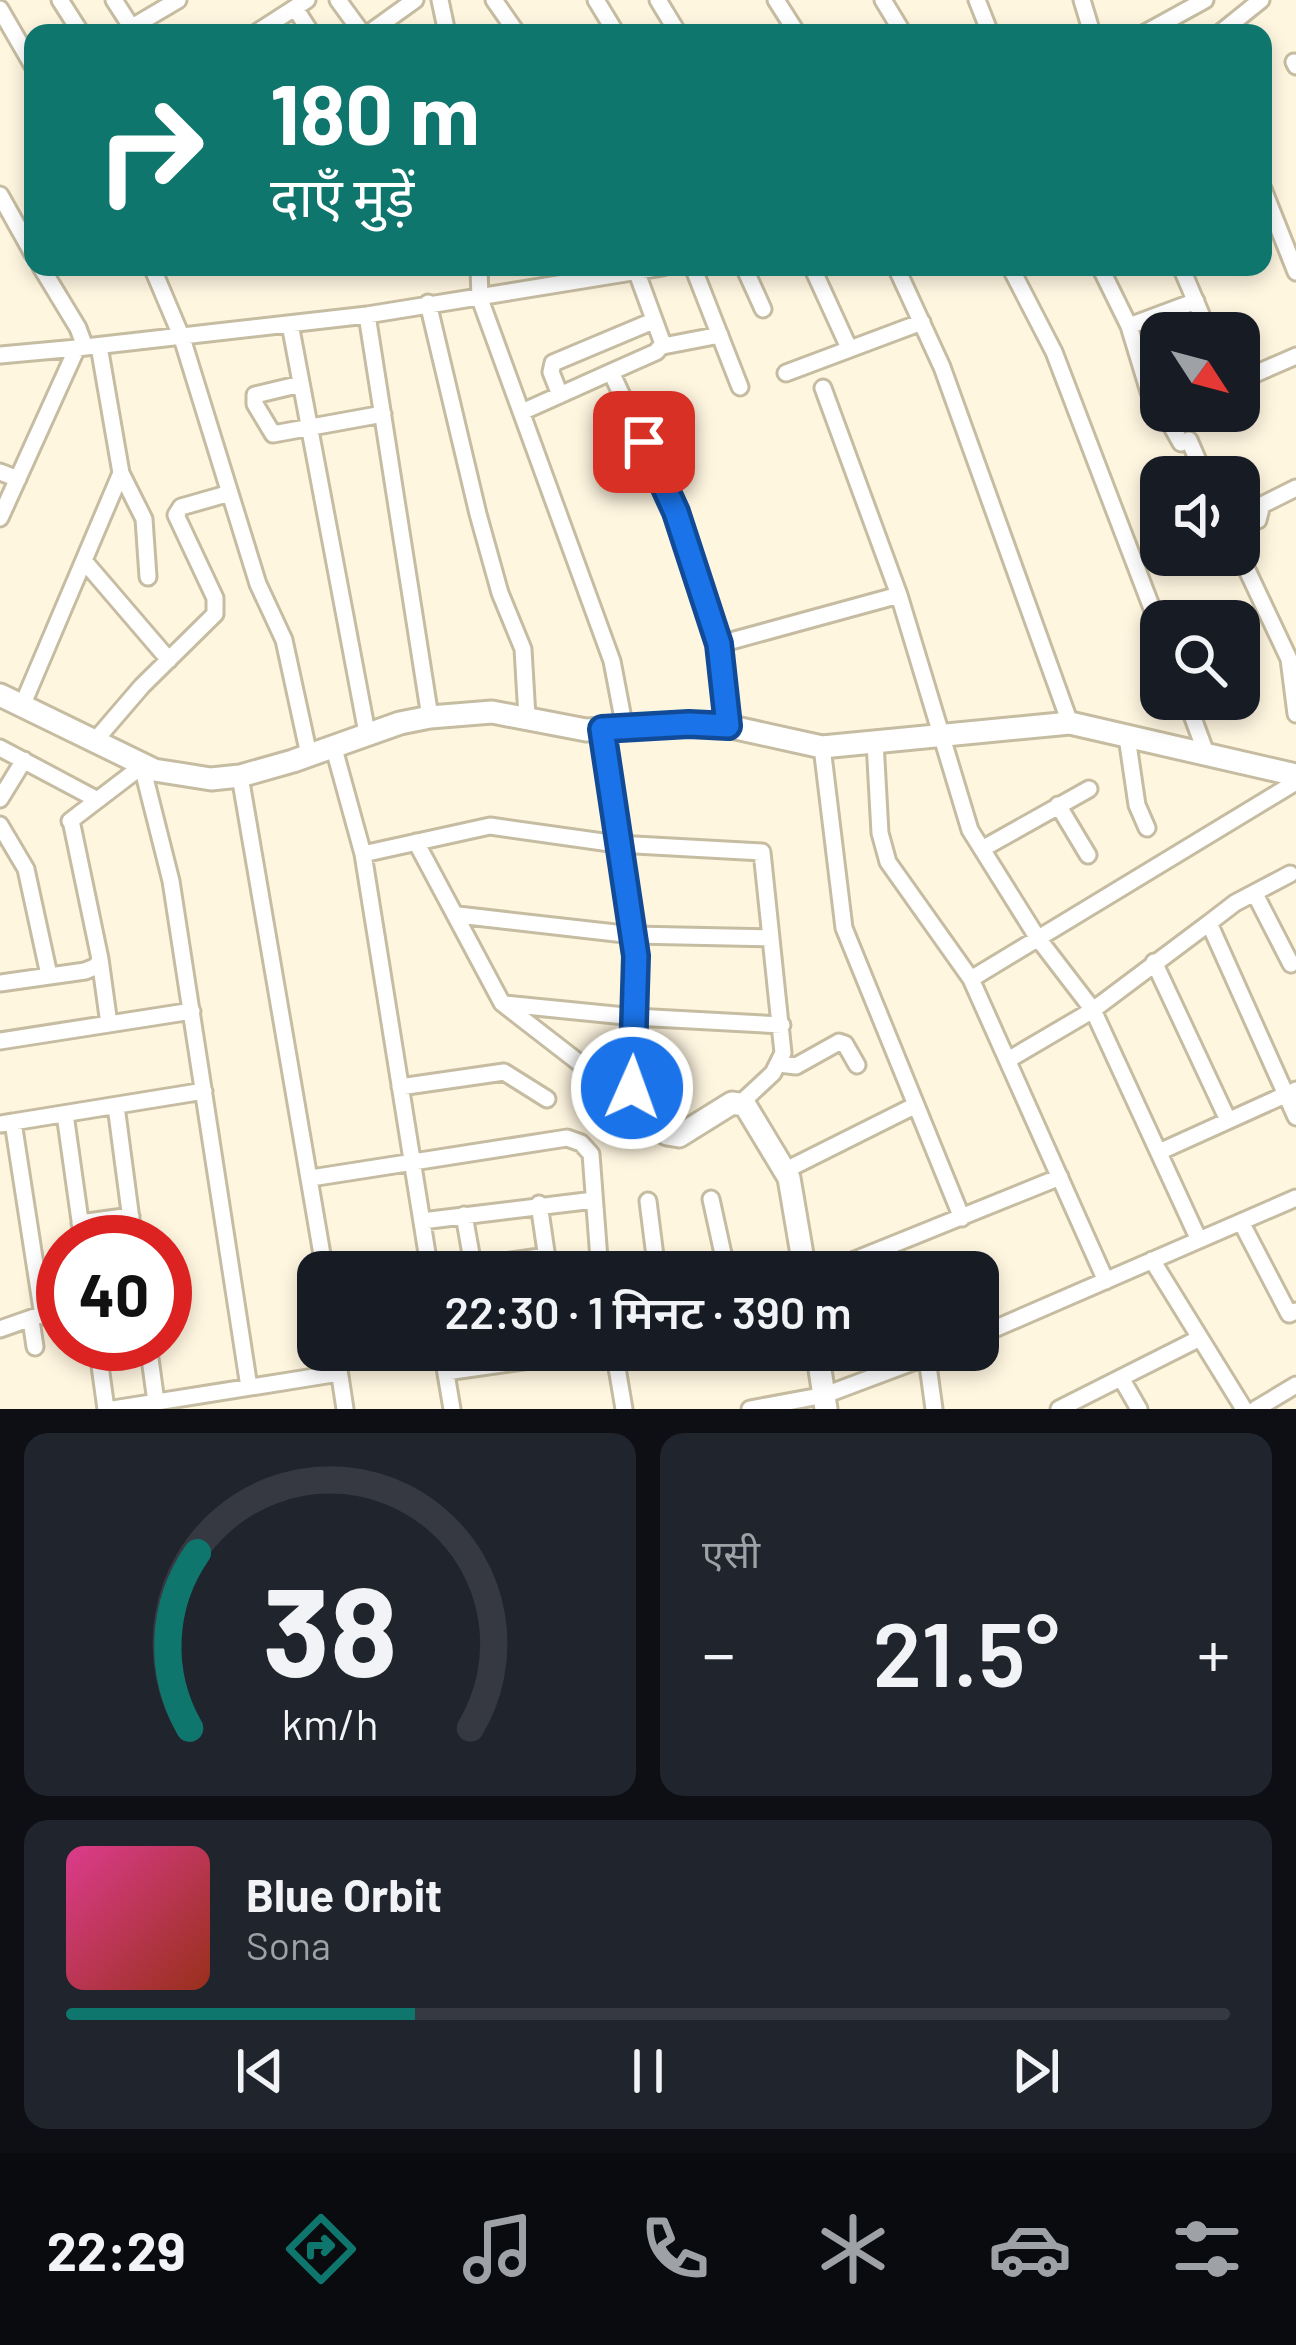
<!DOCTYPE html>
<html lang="hi">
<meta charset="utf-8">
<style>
:root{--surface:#171b24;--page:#20242c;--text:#f1f3f6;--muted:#9ea1a6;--line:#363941;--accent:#0f766e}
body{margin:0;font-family:Barlow,"Noto Sans Devanagari",sans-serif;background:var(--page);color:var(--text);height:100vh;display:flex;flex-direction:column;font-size:45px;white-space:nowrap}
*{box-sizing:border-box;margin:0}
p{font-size:39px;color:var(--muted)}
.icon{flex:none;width:66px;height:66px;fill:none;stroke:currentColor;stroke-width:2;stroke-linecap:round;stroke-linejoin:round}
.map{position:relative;height:1409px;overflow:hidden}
.side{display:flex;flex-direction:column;gap:24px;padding:24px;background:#0d0f14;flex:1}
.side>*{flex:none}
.banner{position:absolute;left:24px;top:24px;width:1248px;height:252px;border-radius:24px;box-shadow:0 6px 18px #0003;background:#0f766e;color:#fff;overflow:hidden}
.needle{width:78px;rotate:126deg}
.tools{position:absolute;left:1140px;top:312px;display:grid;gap:24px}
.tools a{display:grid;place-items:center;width:120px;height:120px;border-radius:24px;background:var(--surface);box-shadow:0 6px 18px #0003;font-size:60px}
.speed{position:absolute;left:36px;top:1215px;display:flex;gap:24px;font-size:60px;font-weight:700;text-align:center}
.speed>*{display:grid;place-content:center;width:156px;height:156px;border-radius:50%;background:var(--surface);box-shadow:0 6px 18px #0003;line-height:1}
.speed .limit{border:18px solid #d22;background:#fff;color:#111}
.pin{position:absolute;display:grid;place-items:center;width:102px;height:102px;color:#fff;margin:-51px;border-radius:24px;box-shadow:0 6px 18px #0006}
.me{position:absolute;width:132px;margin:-66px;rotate:2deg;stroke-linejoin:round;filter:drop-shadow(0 0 9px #0008)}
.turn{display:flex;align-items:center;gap:42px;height:252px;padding:0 48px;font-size:54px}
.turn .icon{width:156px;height:156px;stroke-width:2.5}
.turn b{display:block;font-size:84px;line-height:102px}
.big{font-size:90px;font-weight:600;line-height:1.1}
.side .card{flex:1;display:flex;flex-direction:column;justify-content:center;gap:18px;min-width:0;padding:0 42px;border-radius:24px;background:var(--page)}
.side .dial{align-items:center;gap:0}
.dial svg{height:312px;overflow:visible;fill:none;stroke:var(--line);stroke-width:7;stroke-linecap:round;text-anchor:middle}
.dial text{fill:var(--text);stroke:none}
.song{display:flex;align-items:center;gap:36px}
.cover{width:144px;height:144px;border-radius:18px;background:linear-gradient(135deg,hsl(330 70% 55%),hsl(10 70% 35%))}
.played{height:12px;border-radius:6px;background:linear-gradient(90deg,var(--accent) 30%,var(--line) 30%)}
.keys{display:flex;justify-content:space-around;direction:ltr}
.heat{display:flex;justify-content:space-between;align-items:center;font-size:66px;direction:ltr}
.side .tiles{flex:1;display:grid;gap:24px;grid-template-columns:1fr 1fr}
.card:last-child{grid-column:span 2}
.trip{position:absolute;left:297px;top:1251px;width:702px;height:120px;border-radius:24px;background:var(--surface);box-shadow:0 6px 18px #0003;font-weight:600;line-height:120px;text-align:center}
.tab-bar{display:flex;height:192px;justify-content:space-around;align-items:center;background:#090b0e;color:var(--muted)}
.tab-bar .icon{width:84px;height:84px}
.tab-bar .on{color:var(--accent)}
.tab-bar b{font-size:54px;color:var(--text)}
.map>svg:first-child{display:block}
</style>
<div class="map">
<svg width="1296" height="1409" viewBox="0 0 1296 1409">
<rect width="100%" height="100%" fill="#fff6e0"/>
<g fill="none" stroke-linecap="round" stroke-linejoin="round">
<g stroke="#c6bca1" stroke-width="21">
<path id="street" d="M60,0l21,33
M114,0l18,28
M338,0l24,33
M440,0l7,33
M494,0l23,33
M596,0l20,33
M658,0l20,33
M776,0l21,33
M883,0l20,33
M977,0l13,33
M1082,0l10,33
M295,8l16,25
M0,9l33,57
M122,33l56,-33
M256,33l51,-33
M369,33l46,-33
M1145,33l60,-33
M1220,33l41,-33
M1294,62l2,4
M1263,189l33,83
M0,195l33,59
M41,267l37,61 7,19
M152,267l30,71 76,246 26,56 25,115
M479,267l1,32 132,362 13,68
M693,267l47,120
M744,267l19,42
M812,267l37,81
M896,267l46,100 128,356
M1010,267l44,85 107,280
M1100,267l29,59 67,-25
M1181,267l28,66
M637,273l26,71 -7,8 -45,20 65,140 44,132 7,82
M428,303l50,211 22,79 23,56 4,68
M367,315l63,402
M290,324l77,409
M1129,326l20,66 12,4
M663,346l57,-11
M0,355l77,-7
M786,373l136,-51
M1239,381l57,-25
M301,384l-46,11v9l18,30 110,-20
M823,388l76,207 71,235 67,107 56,73 106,230
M560,395l-9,-23 2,-9 100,-42
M1163,411l18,32
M522,412l89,-40
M1189,440l16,37
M0,472l18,7
M121,473l23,46 4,58
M0,518l77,-170 290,-33 296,-48
M1239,527l19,-7 4,-15 34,-17
M1239,553l50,106 7,55
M85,562l84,98
M720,644l179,-49
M1186,699l20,54
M22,706l99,-233 -22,-127
M1127,737l10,68 10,23
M875,742l5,91 8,29 83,117 135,302
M93,743l49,-57 73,-72v-16l-39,-83 5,-8 49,-14
M333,745l30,109
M822,747l22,181 118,290
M0,748l94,50
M240,776l85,496
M0,799l24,-39
M1058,805l30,50
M70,821l72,-55 29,115 78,506
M0,825l26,44 23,106
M416,842l86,161 133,103
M982,849l107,-60
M1255,894l36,70
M458,915l175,20 137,3
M1209,923l26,-20 55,-29
M100,959l9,65
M1154,962l74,158
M971,979l325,-197
M0,983l85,-12 12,-5 3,-7 -28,-134
M505,1004l130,13 147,8
M0,1041l192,-30
M1008,1060l85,-50 116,-87 87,194
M779,1064l17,2 43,-24 6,2 12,21
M400,1087l104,-15 43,27
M116,1106l18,136
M65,1114l18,128
M13,1122l191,-31
M0,1124l13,-2 30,194
M1159,1152l137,-62
M786,1170l130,-65
M311,1178l256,-40 14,5 10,11 9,118
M711,1199l16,73
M648,1201l9,71
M539,1204l10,68
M464,1215l10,56
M422,1221l172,-21
M1241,1222l48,92 7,-3
M80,1223l51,-7
M1152,1260l92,149
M473,1266l74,-10
M430,1272l-67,-418 127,-28 127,18 145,8 21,201 -10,20 -31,29
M825,1272l235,-95
M31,1320l4,27
M0,1329l63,-22
M978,1336l318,-138
M97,1344l9,65
M148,1344l8,58
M336,1350l9,59
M442,1350l10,59
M614,1350l10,59
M927,1358l7,51
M446,1372l156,-22
M1121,1378l18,31
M113,1409l226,-36
M750,1409l75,-14 120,-45
M1059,1409l141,-71
M1256,1409l40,-24"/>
</g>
<g stroke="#c6bca1" stroke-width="27">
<path id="secondary" d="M0,695l154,75 57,9 29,-3 53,-15 107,-38 30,-6 62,-5 94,18 103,-6 38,2 95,21 248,-24 226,52
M602,729l34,227 -1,150 32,28 12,2 53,-33 13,2 44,73 16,94
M817,1350l9,59"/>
</g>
<use href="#street" stroke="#fff" stroke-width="15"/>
<use href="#secondary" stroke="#fff" stroke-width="21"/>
</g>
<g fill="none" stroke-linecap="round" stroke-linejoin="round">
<g stroke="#114b97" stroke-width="30">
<path id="route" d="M632,1088l4,-132 -34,-227 87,-5 39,2 -9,-82 -43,-132 -32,-70"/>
</g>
<use href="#route" stroke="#1a73e8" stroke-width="21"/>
</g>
</svg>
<div class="tools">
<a><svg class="needle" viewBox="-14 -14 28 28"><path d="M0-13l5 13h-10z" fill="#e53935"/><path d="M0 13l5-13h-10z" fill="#9ea1a6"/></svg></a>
<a><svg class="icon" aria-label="sound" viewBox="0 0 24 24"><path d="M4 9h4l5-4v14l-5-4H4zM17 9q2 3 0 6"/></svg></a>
<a><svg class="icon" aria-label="search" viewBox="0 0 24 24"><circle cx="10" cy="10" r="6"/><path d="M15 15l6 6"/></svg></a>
</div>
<div class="speed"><div class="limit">40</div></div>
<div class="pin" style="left:644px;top:442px;background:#d93025"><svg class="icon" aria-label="arrive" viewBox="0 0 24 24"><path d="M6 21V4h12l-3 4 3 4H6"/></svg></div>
<svg class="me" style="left:632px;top:1088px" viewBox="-20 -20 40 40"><circle r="17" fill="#1a73e8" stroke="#fff" stroke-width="3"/><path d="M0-11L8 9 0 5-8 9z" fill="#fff"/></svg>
<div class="trip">22:30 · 1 मिनट · 390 m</div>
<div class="banner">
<div class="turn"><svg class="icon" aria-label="right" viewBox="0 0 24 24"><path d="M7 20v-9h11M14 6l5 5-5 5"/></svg><div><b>180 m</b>दाएँ मुड़ें</div></div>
</div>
</div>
<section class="side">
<div class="tiles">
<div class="card dial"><svg viewBox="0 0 100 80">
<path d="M14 69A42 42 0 1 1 86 69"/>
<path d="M14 69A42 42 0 0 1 16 24" stroke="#0f766e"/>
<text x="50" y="56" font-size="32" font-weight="700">38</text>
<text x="50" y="72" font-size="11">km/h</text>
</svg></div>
<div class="card"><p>एसी</p>
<div class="heat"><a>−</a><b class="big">21.5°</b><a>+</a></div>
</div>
<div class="card">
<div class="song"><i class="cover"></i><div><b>Blue Orbit</b><p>Sona</p></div></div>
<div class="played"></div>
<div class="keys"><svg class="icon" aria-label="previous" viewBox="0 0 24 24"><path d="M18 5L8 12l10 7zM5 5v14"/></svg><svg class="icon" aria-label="pause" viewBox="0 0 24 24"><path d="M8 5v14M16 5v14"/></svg><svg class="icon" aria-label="next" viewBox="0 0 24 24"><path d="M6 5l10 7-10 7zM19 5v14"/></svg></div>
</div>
</div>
</section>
<nav class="tab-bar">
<b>22:29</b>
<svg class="icon on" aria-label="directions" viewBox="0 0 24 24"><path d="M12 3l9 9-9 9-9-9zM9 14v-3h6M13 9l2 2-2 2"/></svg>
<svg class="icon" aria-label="music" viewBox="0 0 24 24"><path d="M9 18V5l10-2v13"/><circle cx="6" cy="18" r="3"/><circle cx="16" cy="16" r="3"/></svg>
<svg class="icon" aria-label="phone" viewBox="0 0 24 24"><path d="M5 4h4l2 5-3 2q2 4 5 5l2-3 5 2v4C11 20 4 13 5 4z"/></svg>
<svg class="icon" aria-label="climate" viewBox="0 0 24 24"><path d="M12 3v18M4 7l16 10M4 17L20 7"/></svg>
<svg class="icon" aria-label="car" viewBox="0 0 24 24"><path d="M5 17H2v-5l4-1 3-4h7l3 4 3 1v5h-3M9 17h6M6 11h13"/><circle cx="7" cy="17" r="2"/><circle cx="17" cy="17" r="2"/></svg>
<svg class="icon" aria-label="filters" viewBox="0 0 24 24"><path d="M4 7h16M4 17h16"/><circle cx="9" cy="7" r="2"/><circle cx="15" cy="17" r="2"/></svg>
</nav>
